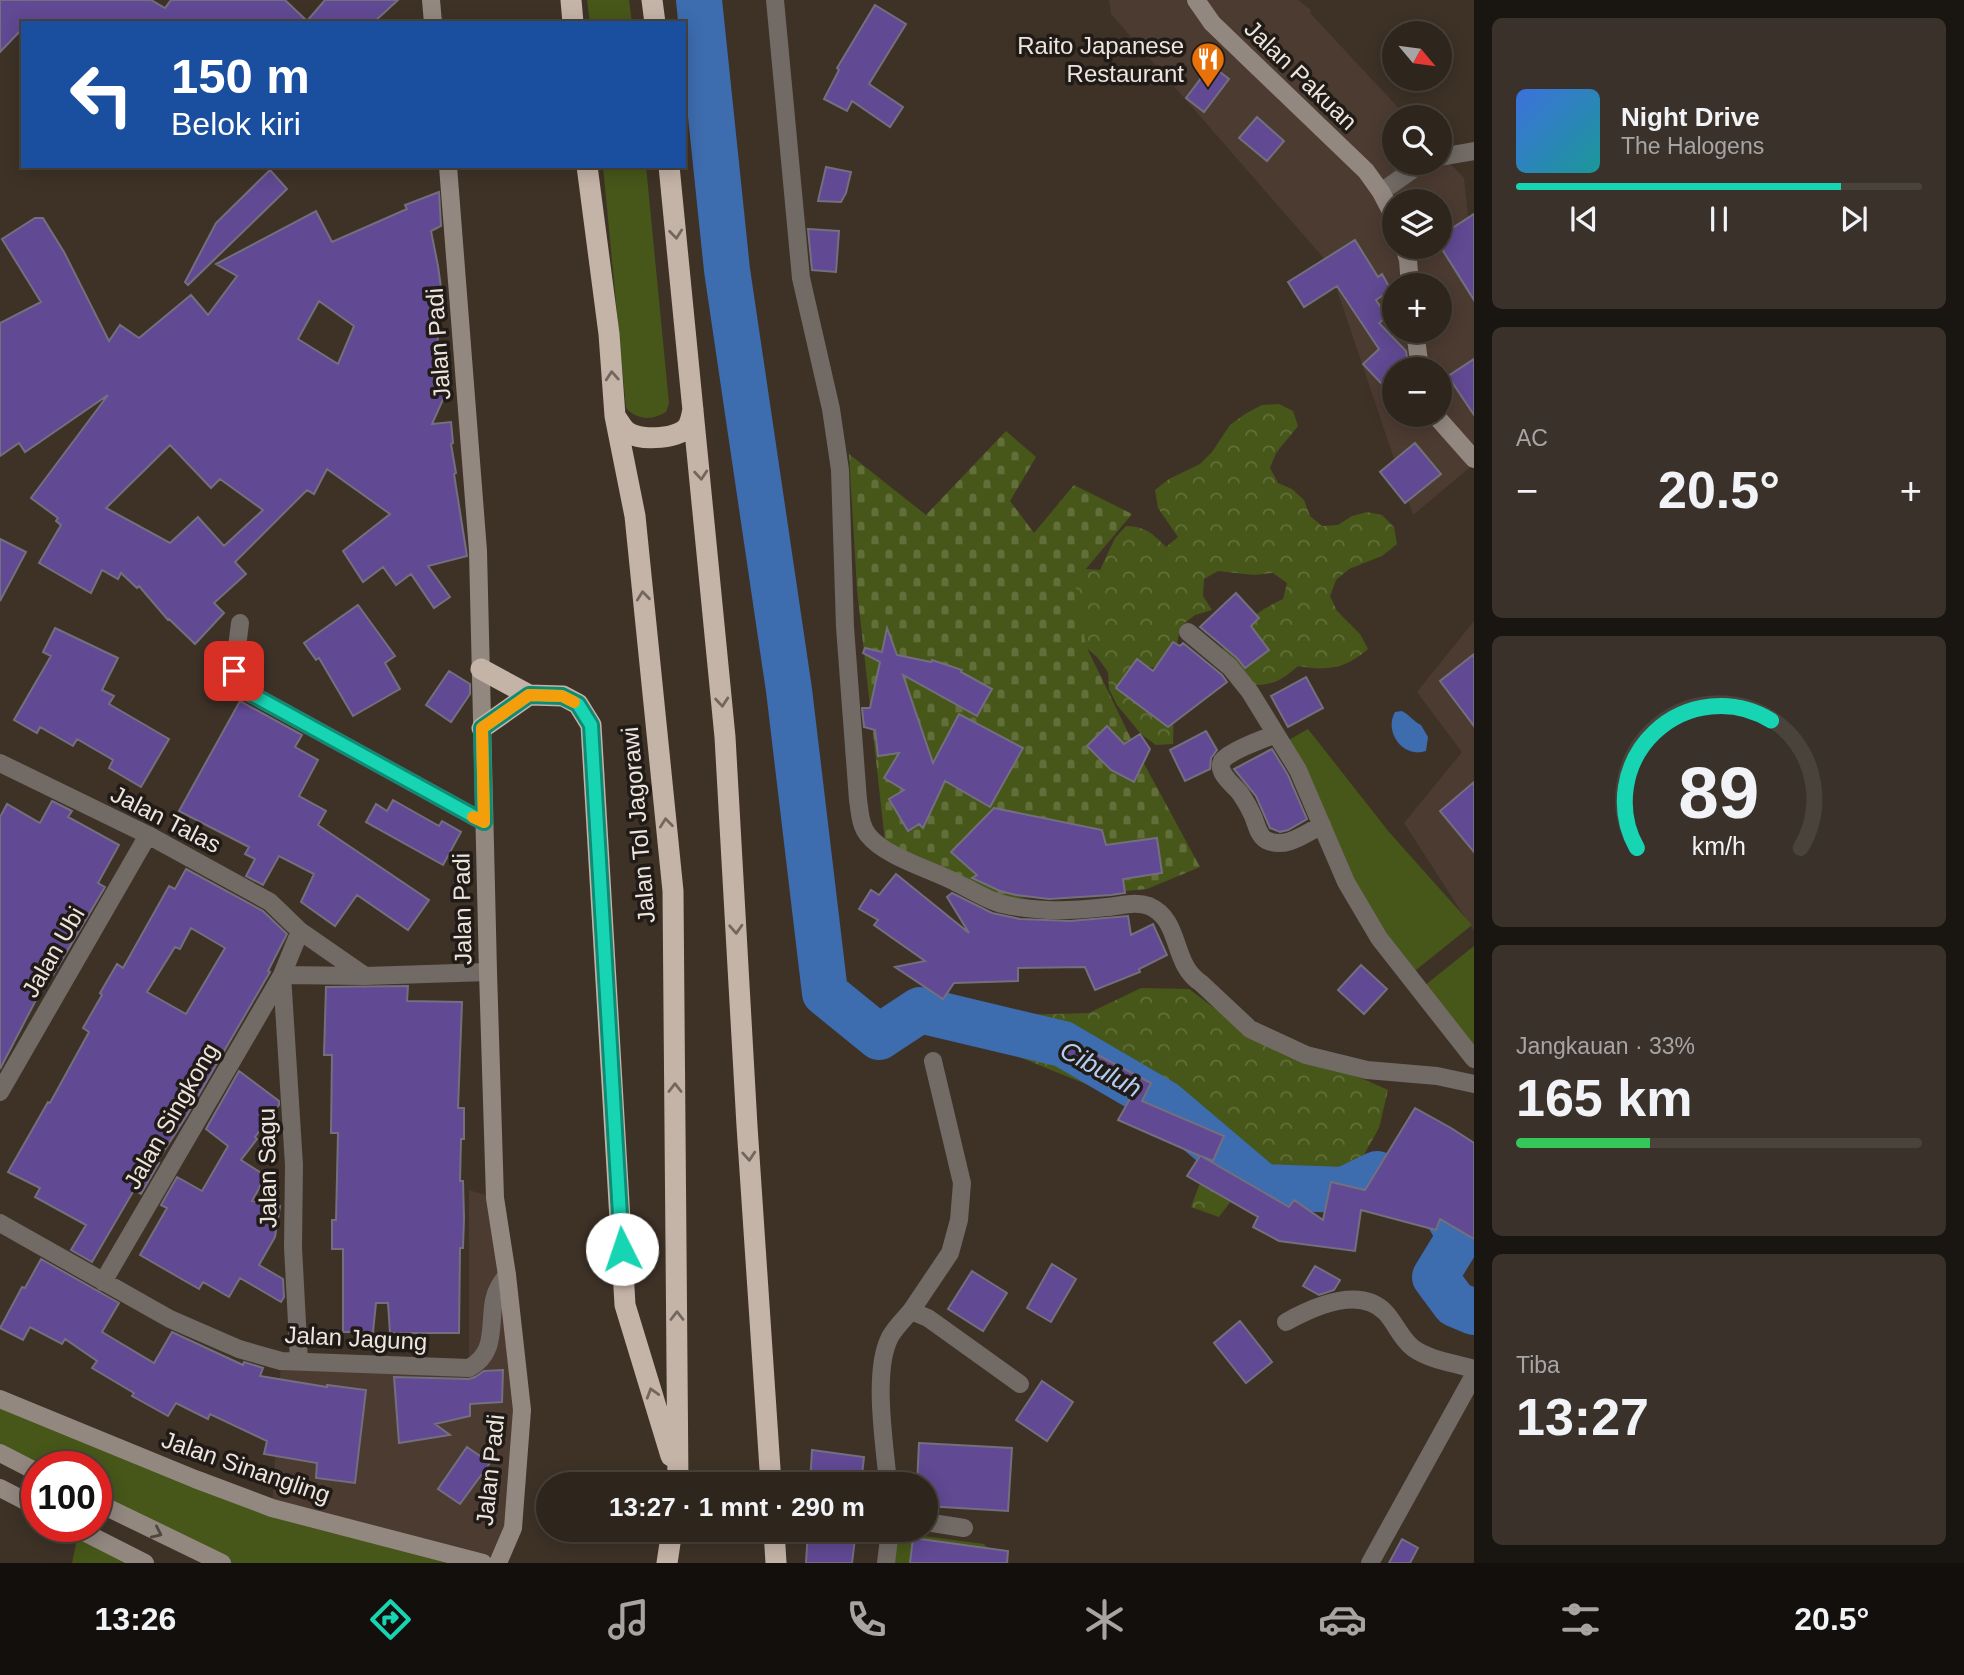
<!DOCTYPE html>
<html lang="id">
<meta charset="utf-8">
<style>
:root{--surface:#2e261d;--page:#3a322a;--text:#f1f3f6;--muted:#a7a5a4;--line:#49433b;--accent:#17d5b2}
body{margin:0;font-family:Helvetica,sans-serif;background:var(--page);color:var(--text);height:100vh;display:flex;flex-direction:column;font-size:26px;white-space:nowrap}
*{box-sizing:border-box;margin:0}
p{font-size:23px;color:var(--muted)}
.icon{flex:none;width:38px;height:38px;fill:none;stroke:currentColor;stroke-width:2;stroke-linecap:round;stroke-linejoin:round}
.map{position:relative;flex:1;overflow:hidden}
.details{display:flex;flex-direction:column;gap:18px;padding:18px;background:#191510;width:490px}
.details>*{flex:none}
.banner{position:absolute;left:21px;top:21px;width:665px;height:147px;border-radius:0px;box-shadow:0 4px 18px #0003,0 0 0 2px var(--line);background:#1a4fa0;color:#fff;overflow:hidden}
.needle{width:46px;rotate:119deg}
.controls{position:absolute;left:1382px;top:21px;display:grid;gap:14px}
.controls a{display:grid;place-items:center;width:70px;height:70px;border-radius:50%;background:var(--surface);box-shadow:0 4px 18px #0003,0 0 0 2px var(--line);font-size:35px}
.speed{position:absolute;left:21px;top:1451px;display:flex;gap:14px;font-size:35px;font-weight:700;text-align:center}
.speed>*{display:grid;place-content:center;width:91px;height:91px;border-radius:50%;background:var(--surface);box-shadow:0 4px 18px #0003,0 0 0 2px var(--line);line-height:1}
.speed .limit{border:10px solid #d22;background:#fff;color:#111}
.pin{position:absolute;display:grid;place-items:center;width:60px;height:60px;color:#fff;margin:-30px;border-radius:14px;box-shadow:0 4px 10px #0006}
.me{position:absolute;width:77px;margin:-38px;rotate:356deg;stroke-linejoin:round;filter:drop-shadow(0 0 5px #0008)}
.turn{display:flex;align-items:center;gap:24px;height:147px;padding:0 35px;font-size:32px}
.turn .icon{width:91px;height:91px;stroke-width:2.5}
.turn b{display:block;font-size:49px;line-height:60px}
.big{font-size:52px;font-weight:700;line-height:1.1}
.details .card{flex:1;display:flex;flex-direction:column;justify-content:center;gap:10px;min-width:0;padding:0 24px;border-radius:10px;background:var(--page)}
.details .dial{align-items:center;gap:0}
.dial svg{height:182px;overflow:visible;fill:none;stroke:var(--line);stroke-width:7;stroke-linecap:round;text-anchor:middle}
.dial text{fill:var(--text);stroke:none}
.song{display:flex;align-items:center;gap:21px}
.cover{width:84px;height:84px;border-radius:10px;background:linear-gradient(135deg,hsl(220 70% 55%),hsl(180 70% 35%))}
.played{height:7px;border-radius:4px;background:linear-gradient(90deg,var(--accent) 80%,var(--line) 80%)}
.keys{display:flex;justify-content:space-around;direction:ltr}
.heat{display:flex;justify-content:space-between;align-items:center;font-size:38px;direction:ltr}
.charge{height:10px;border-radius:5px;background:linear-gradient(90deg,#34c759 33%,var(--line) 0)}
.trip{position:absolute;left:536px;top:1472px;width:402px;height:70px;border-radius:35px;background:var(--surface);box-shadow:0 4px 18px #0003,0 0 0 2px var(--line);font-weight:700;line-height:70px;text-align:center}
.tab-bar{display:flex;height:112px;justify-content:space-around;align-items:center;background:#120f0c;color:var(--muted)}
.tab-bar .icon{width:49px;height:49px}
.tab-bar .selected{color:var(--accent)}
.tab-bar b{font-size:32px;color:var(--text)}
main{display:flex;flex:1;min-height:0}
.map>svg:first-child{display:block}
</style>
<main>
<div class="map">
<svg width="1474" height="1563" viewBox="0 0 1474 1563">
<defs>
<pattern id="forest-crowns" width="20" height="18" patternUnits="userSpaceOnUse" patternTransform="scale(1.75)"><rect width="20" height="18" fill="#475719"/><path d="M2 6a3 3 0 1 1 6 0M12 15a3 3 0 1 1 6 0" fill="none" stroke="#626f3a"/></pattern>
<pattern id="cemetery-stones" width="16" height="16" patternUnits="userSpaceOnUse" patternTransform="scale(1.75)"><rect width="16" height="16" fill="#475719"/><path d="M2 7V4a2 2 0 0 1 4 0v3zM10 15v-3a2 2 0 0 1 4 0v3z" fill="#626f3a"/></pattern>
</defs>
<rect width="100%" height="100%" fill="#3e3227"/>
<path fill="#4c3b31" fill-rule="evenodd" d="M1109,0h189l13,10 -1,3 97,104h-12v46h45v-10l24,25 10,96v190l-61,51 -85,-252 -217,-249zM1395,201h45v46h-45zM1395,285h45v46h-45zM1395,369h45v46h-45z
M1474,621v310l-70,-108 58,-71 -45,-60z
M469,1190l26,8 27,212 -9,118 -15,35 -226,-55 9,-147 188,3z"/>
<path fill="#475719" d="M587,0h42l3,23h-42z
M603,166h43l23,237 -3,9c-13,8 -28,9 -40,-4z
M1308,729l81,103 83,93 -61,49 -47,-70 -77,-163z
M1474,946v101l-50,-61z
M0,1399l195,80 288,84h-261l-126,-63v-34h-59l-37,-14z
M79,1530l66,33h-73z
M896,1534h12l76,10 9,9 17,10h-118z"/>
<path fill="url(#forest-crowns)" d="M1279,404l14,7 5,15 -22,27 -6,15 8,15 14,6 12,11 6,16 12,10 16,-1 14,-9 15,-4 15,3 12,12 3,17 -15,12 -33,13 -13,11 -6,16 7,15 23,23 8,15c-23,20 -40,22 -70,17 -17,15 -26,20 -50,19l-26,-35c16,-24 35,-39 61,-51l4,-16 -14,-10 -19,2 -36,-4 -14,8 -1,17 9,14 -17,5 -14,11 -7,30 -8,13 -18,-2c5,21 12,24 21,42 6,11 4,23 4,35l-17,1 -15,-11 -24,-29 -8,-16 -1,-17 -10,-14 -24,-21 -111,-117 121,49 16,1 15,-32 11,-12c21,1 26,7 40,21l12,-10 -20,-29 -3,-18 14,-11 31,-15 12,-12 18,-27 15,-11 17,-9z
M1141,988l48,1 61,46 46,24 65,19 27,12 -9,38 -35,62 -57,16 -45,-20 -23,31 -28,-10 20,-53 -81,-52 -121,-49 9,-38 71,-2z"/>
<path fill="url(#cemetery-stones)" d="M1006,431l30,26 -26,44 24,32 40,-48 58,29 -57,68 11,64 49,101 65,120 -53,22 -65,6 -90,4 -106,-49 -29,-261 -8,-135 77,61z"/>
<path fill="#3d6caf" d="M1402,711c8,4 12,11 19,14l7,12 -2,14c-4,1 -8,2 -12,1 -18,-3 -28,-25 -19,-40z"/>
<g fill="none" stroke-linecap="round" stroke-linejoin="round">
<path stroke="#3d6caf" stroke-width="46" d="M699,0l28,270 62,420 36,303 54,44 41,-27 143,34 101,59 99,84 81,3 33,-16 58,20 25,42 -25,41 20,27 19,8"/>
</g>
<path fill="#614993" stroke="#736f7f" stroke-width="2" fill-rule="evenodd" d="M0,0h151l14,8 6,-8h114l22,21 18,-21h73l-25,23h-350v5l-23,24z
M875,5l31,19 -37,60 34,23 -13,20 -38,-26 -5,10 -23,-12 15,-29 -2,-2z
M1211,65l18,14 -25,33 -18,-14z
M1257,117l27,24 -17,20 -28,-23z
M826,167l25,5 -5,21 -5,9 -23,-1z
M270,170l17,19 -99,96 -3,-3 31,-59z
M439,192l2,34 -10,5 7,35 6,43h-4l-6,81 11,5 -13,29 19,-2 2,21 -2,1 5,29 -2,1 13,82 -39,10 22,31 -16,11 -23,-34 -15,11 -13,-18 -20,15 -20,-31 47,-37 -63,-45 -13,25 -7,-4 -72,72 11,12 -32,29 10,10 -29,31 -26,-25 -1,1 -29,-34 -2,2 -16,-15 -3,6 -16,-9 -11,23 -52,-30 22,-38 -5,-4 2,-3 -27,-20 77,-103 -83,57 -6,-9 -19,13v-133l41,-21 -39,-63 33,-21h8l21,34 45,89 11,-16 19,13 52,-43 17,20 29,-39 -21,-12 100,-53 16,31 75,-33 -2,-4zM319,301l35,25 -16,38 -40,-25zM170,445l41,43 9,-9 43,31 -39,36 -26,-29 -28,26 -64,-35z
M1474,214v86l-34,-54v-10z
M808,229l31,2 -3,41 -24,-2z
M1355,240l23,37 4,-3 9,16 -15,10 11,17 -8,6 27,28 3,18h-14v29l-32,-34 16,-15 -42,-63 -33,21 -16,-25z
M1474,359v56l-26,-39z
M1415,443l26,31 -36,29 -25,-31z
M0,539l26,13 -26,49z
M1236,593l23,25 -8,8 18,24 -24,18 -8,-10 -37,-31z
M358,605l37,51 -10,7 15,26 -47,27 -34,-58 -3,2 -12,-17z
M55,628l63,30 -16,32 12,6 -5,8 60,35 -28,48 -32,-19 4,-8 -36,-21 -4,7 -33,-19 -3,6 -23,-13 37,-64 -8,-4z
M887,628l10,27 34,7 1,-2 30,10 -1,2 31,17 -15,27 -74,-41 30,88 26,-49 64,34 -33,59 -45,-26 -22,47 -4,-4 -11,7 -19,-32 15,-9 -20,-12 15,-25 -21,3 -3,-26 -11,-3 -2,-19h8l10,-46 -17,-9 2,-5 17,4z
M1173,642l7,4 3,-3 39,32 5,7 -59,45 -52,-39 21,-29 16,12z
M1474,654v72l-34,-45z
M449,671l21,13v10l-19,28 -25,-17z
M1306,677l17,31 -35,19 -17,-31z
M240,701l62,34 -7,12 23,13 -19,36 27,15 -8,14 111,75 -21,30 -51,-35 -22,31 -34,-24 13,-28 -35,-18 -16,29 -17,-9 9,-17 -10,-5 4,-7 -70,-36z
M1107,726l17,18 16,-10 10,15 -16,33 -23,-12 -24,-24z
M1206,731l11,19 -6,8 -1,11 -25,12 -15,-31z
M1272,749l16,26 19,44 -19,11 -8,2 -10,-4 -14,-32 -22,-27z
M1474,782v70l-34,-41z
M393,800l46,26 3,-5 19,11 -18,33 -77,-43 10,-18 11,7z
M52,801l20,10 -4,6 51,28 -21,38 7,4 -52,88 -3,-2 -50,96v-252l7,-13 33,19z
M994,808l108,22 4,15 51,-7 5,35 -39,6 2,14 -14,2 -62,4 -33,-4 -16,-4 -28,-13 5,-3 -26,-23z
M186,869l77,42 24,23 -19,37 2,1 -83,143 -30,47 2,1 -18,31 -7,-4 -42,72 -21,-12 15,-25 -51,-28 5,-9 -32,-16 40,-70 2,1 39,-71 -6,-4 19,-33 -2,-2 17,-29 6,4 46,-82 6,3zM191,928l34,20 -39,66 -39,-22 28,-45 5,2z
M896,874l73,59 -22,-36 5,-4 40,20 28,6 50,2 58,-5 3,19 22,-11 14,31 -28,14 1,3 -45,18 -10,-23 -67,1v13l-64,2 -11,16 -48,-32 30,-6 -51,-36 4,-5 -19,-11 12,-19 8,5z
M1361,965l26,24 -23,25 -26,-24z
M408,986l-1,15 55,1 -4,106h6v31h-3l-1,42h3l1,37 -1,30h-3l-1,85h-69l-2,-30h-12l-3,29h-30v-83h-11v-29h4l2,-87h-7l1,-78h-8l2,-68z
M1073,1042l78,41 -9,18 82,35 -11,25 -12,-5 88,51 5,-7 29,20 8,-38 34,8 50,-82 36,20 23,15v96l-34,-20 -4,11 -75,-20 -6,41 -76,-10 -26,-14 5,-10 -71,-41 13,-20 -82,-36 13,-23 -35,-17 1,-3 -33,-18z
M239,1071l40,30v4l-24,32 2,2 -16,21 25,16 -14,25 28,5 -5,31 -16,28 24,14 1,18 -3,5 -41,-24 -11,19 -26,-15 -4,7 -59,-34 27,-47 -6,-3 16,-28 25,14 26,-45 -22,-17z
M41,1259l78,44 -17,29 52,31 18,-31 71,33 1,-3 19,6 -3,8 67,11v-2l39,5 -11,93 -39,-5 1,-15 -53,-9 3,-13 -57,-27 -2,5 -32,-16 -8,13 -36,-20 2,-3 -42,-25 5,-7 -32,-22 -3,5 -32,-17 -7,13 -23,-12 22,-41 3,1z
M1052,1264l24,15 -25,43 -24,-14z
M1315,1266l25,14 -6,10 -15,5 -16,-9z
M972,1271l35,22 -24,38 -35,-22z
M1240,1321l32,41 -26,21 -32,-40z
M503,1370l-1,32 -32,2v12l-35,8 15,11 -51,8 -5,-66 75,2 6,-2 9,-6z
M1042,1381l31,21 -26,39 -31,-21z
M919,1443l93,5 -4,63 -82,-5v-22h-9z
M467,1447l23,16 -30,41 -22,-15z
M812,1450l52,7 -3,27h-51z
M808,1530h48l-4,33h-46z
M913,1538l95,13 -1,12h-97z
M1402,1539l16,9 -8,15h-21z"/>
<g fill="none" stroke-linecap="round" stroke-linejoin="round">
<path stroke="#716a65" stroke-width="18" d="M775,0l26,278 30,131 9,61 5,157 13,173c2,12 2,25 10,35 17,22 65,35 89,48 13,6 25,14 39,19 13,5 37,7 52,8 19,1 40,-1 59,-3 14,-1 28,-6 42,-1 33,14 22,58 52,77l49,46 56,26 61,15 70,6 37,8
M1440,157l34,-6
M1381,192l41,-29
M240,623l-6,48 10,19 240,132
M1188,632l42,35 20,25 48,78 48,112 33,56 95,121
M1276,734c-13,5 -47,17 -54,27 -6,12 12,24 18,32 4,6 8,12 11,19 5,8 6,23 15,28 19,10 40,-7 56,-15
M0,763l148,72 122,67 30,29 -18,44 -179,307
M300,931l65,45
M282,975l12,190 -1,82 6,114
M282,975l83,1 123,-4
M0,1092l148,-257
M0,1223l170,96 69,30 42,12 188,7c28,-15 20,-42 25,-68 2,-10 7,-17 13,-25
M911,1311l39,-58 9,-33 3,-37 -29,-122
M1286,1322c27,-15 74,-37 100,-9 10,11 15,26 27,35 16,12 42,15 61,21
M888,1484c-3,-39 -16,-112 2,-147 5,-9 14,-18 21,-26l17,7 92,66
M926,1522l38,6
M886,1563l4,-33
M1370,1563l104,-188"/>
<path stroke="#938880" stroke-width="18" d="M431,0l2,23
M1196,0l16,23 154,148 15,21 14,27
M448,166l30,385 10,421 7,226 12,77 15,135 -9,118 -15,35
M1404,247l4,13 2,25
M1415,331l5,38
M1435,415l39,44
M0,1399l195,80 77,29 211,55
M0,1453l37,19
M0,1488l37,19
M96,1502l126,61
M72,1526l73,37"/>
<path stroke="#c4b3a7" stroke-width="21" d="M571,0l2,23
M652,0l3,23
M587,166l22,168 6,82 20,100 38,375 5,593
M669,166l56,571 22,389 24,358
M615,416c4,5 8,14 14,17 13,8 51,6 59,-7 3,-5 4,-12 5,-17
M481,669l48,26
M482,728l47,-33 34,1 15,8 13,21 34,580 46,151
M774,1530l2,33
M667,1563l5,-33"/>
</g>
<defs><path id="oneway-chevron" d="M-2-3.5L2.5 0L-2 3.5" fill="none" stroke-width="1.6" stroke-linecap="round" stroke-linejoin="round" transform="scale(1.75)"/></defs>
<g stroke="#72675e">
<use href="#oneway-chevron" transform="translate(676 234) rotate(84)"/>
<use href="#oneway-chevron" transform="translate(612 376) rotate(-94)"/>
<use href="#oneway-chevron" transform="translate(701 475) rotate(85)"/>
<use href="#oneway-chevron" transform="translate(643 596) rotate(-96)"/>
<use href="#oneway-chevron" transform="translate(722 702) rotate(85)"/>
<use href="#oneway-chevron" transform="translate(666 823) rotate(-96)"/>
<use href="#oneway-chevron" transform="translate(736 929) rotate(87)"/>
<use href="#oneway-chevron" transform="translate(675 1088) rotate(-90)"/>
<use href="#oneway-chevron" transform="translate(749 1156) rotate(86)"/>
<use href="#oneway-chevron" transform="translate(677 1316) rotate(-90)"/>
<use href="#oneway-chevron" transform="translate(652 1393) rotate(-107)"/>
</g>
<use stroke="#4e4740" href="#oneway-chevron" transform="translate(157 1533) rotate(25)"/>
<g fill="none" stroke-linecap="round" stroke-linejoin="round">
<g stroke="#0f8a74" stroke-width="18">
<path id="route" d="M234,671l10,19 240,132 -2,-94 47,-33 33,1 16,8 13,21 31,524"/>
</g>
<use href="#route" stroke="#17d5b2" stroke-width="12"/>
<path stroke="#f59e0b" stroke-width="12" d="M473,817l11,5 -2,-94 47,-33 33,1 12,6"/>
</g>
<defs>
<g id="restaurant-pin" transform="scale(1.75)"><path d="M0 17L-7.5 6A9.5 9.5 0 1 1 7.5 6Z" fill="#e8710a" stroke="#201b16"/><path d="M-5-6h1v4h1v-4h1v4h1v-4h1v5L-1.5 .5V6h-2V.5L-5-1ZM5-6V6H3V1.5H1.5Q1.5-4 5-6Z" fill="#fff"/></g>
</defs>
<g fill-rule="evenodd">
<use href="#restaurant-pin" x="1208" y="59"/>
</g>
<g text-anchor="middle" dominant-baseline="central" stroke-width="7" stroke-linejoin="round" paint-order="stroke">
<g font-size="24" fill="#ece4dd" stroke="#201b16" text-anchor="end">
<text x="1184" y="45">Raito Japanese<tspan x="1184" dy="28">Restaurant</tspan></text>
</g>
<g font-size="24" fill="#ece4dd" stroke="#201b16">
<text transform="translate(1301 75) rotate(44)">Jalan Pakuan</text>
<text transform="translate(438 344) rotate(-94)">Jalan Padi</text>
<text transform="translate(166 819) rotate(27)">Jalan Talas</text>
<text transform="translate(638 825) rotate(-95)">Jalan Tol Jagorawi</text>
<text transform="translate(462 909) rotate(-91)">Jalan Padi</text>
<text transform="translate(53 952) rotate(-60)">Jalan Ubi</text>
<text transform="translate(171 1116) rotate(-60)">Jalan Singkong</text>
<text transform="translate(267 1168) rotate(-91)">Jalan Sagu</text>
<text transform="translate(356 1338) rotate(3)">Jalan Jagung</text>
<text transform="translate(246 1467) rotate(19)">Jalan Sinangling</text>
<text transform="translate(490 1470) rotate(-84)">Jalan Padi</text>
</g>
<g font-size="26" font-style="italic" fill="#b4cdf2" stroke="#201b16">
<text transform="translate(1101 1069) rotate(29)">Cibuluh</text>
</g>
</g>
</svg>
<div class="controls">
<a><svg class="needle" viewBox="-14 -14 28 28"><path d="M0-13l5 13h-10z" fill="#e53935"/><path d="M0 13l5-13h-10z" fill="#a7a5a4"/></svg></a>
<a><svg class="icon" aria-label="search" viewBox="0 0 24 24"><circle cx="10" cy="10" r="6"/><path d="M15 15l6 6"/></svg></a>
<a><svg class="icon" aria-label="layers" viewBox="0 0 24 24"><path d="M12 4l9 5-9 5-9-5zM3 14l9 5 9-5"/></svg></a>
<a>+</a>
<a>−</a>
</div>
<div class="speed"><div class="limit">100</div></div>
<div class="pin" style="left:234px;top:671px;background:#d93025"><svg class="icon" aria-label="arrive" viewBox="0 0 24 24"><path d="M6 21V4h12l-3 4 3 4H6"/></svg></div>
<svg class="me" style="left:622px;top:1249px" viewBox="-20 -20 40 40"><circle r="19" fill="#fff"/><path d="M0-13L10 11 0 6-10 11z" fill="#17d5b2"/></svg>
<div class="trip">13:27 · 1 mnt · 290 m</div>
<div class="banner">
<div class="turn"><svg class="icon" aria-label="left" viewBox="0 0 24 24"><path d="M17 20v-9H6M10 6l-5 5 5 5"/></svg><div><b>150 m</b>Belok kiri</div></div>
</div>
</div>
<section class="details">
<div class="card">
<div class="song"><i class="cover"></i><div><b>Night Drive</b><p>The Halogens</p></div></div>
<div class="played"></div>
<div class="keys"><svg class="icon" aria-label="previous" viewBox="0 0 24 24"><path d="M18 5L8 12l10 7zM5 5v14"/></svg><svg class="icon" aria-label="pause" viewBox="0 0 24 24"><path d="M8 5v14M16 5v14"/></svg><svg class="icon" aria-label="next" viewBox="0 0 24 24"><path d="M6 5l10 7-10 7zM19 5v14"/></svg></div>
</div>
<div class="card"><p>AC</p>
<div class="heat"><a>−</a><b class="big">20.5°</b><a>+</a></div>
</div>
<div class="card dial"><svg viewBox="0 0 100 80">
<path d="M14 69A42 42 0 1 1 86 69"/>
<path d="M14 69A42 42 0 0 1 73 13" stroke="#17d5b2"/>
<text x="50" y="56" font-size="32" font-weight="700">89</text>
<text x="50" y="72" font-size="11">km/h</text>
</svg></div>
<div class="card"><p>Jangkauan · 33%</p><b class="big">165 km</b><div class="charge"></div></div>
<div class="card"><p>Tiba</p><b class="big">13:27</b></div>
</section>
</main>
<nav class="tab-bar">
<b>13:26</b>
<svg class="icon selected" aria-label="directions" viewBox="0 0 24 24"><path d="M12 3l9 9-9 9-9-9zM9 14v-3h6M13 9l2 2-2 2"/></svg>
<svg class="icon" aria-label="music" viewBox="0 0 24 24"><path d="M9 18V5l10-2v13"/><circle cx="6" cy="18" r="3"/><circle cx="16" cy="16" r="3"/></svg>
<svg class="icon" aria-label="phone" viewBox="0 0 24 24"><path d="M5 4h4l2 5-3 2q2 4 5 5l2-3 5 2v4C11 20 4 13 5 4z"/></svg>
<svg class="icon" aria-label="climate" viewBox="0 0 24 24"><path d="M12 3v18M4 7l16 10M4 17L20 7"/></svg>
<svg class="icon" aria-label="car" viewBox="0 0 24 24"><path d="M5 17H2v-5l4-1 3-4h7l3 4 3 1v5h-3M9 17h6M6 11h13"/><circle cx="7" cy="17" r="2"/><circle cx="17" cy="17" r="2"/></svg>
<svg class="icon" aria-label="filters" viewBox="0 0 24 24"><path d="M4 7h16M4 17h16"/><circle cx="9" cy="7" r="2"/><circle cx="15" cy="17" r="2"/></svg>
<b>20.5°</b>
</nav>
